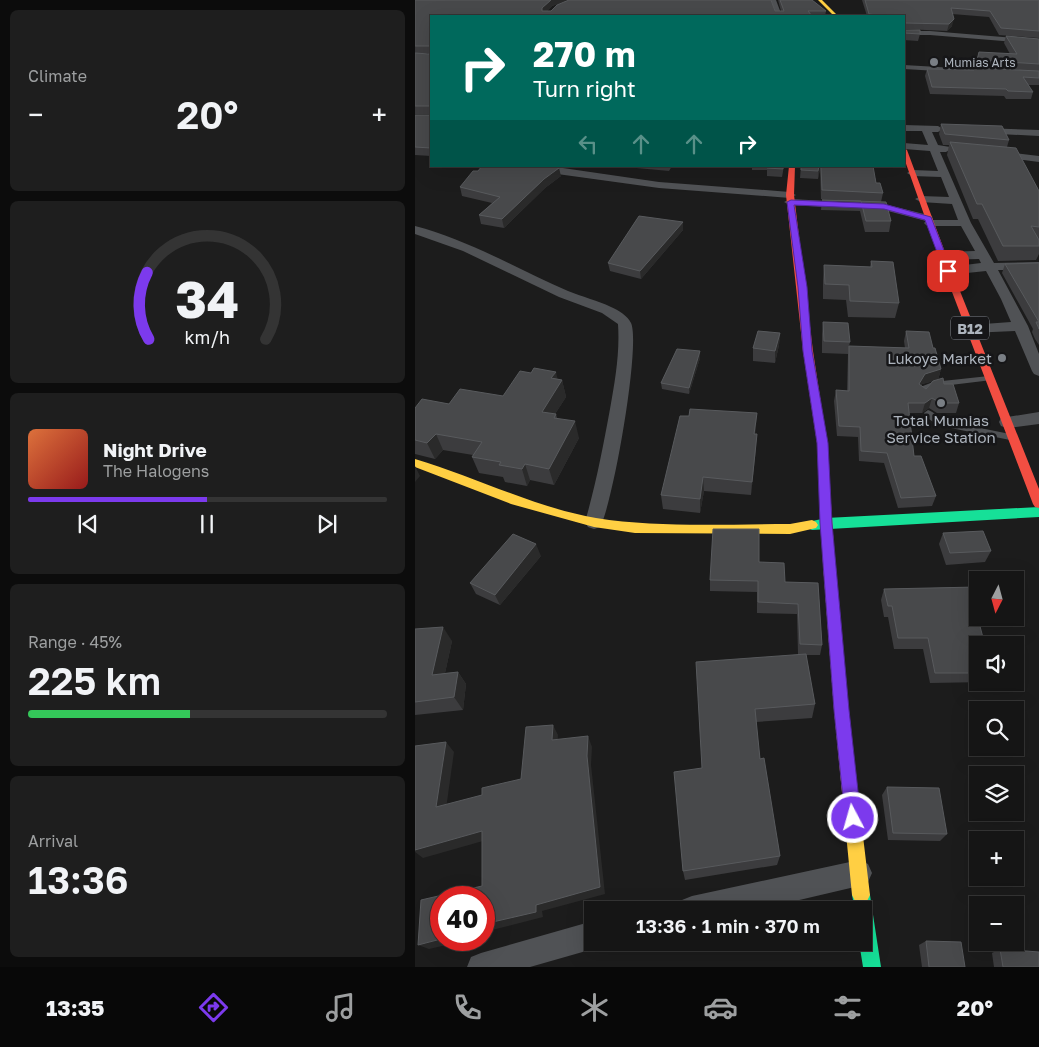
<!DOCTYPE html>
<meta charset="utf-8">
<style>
:root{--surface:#151515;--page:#1e1e1e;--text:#f1f3f6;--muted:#9d9fa0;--line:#343434;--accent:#7c3aed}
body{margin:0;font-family:"Golos Text",sans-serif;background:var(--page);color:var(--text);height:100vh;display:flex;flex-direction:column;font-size:19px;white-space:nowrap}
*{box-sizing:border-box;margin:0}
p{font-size:16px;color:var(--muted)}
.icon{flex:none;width:28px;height:28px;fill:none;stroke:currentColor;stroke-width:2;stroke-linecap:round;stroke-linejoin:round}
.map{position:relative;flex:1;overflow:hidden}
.side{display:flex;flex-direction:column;gap:10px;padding:10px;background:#0c0c0c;width:415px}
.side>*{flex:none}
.banner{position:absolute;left:15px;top:15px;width:475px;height:152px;border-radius:0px;box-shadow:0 5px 20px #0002,0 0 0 1px var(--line);background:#00695c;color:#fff;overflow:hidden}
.needle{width:32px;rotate:186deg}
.tools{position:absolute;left:554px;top:571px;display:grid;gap:10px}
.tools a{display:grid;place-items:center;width:55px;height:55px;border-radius:0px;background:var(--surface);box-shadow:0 5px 20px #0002,0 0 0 1px var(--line);font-size:25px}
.speed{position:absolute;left:15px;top:886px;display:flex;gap:10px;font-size:25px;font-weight:700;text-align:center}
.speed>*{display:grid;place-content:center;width:65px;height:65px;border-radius:50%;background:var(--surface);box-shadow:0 5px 20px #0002,0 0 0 1px var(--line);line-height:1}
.speed .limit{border:8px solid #d22;background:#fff;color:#111}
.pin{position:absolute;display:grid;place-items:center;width:42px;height:42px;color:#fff;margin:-21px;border-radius:10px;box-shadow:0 2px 8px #0006}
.me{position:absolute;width:55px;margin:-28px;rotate:354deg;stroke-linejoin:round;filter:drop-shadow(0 0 4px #0008)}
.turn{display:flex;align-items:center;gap:18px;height:105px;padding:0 20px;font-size:22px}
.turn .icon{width:65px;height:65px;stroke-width:2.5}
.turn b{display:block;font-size:35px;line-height:42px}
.lanes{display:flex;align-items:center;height:48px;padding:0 20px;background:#0003;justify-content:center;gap:25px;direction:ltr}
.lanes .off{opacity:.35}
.big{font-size:38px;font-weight:600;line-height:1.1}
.side .tile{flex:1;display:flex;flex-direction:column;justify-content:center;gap:8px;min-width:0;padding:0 18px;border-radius:8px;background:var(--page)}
.side .dial{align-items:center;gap:0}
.dial svg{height:130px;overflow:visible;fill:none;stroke:var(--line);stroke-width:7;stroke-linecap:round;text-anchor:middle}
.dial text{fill:var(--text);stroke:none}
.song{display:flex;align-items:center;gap:15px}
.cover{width:60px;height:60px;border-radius:8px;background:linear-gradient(135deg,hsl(20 70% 55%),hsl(0 70% 35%))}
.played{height:5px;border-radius:2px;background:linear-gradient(90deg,var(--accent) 50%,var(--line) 50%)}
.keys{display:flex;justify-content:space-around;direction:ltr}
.heat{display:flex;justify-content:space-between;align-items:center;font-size:28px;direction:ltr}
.charge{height:8px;border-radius:4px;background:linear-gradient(90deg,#34c759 45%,var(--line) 0)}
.trip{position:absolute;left:169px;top:901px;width:288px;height:50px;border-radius:0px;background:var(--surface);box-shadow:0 5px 20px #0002,0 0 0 1px var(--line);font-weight:600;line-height:50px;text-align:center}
.dock{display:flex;height:80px;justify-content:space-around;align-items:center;background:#080808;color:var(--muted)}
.dock .icon{width:35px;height:35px}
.dock .on{color:var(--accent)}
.dock b{font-size:22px;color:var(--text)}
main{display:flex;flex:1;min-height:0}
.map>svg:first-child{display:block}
</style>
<main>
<section class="side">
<div class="tile"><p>Climate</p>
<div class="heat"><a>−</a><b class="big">20°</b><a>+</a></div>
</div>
<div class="tile dial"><svg viewBox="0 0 100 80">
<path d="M14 69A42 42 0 1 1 86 69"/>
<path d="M14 69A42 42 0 0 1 13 28" stroke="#7c3aed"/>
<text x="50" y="56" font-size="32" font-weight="700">34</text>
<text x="50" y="72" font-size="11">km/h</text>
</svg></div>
<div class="tile">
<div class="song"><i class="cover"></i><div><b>Night Drive</b><p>The Halogens</p></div></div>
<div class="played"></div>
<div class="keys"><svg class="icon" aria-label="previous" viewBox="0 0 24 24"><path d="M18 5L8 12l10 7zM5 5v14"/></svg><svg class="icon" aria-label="pause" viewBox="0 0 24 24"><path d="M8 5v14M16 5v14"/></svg><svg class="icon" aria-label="next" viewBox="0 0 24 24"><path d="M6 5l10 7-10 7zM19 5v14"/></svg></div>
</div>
<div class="tile"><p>Range · 45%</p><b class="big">225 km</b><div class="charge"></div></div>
<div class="tile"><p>Arrival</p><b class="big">13:36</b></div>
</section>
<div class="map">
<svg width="624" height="967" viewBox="0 0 624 967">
<rect width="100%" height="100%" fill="#1c1c1c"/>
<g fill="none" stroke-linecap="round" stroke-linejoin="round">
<path fill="#505255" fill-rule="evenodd" d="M574,376l4,2 -1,2 -58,7 -5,3 -4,6 -3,1 -4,-3 5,-8 10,-4z
M513,410c7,2 10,9 17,11l65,13 4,3 -4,3 -69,-14c-7,-3 -12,-6 -17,-13z"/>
<path fill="#505255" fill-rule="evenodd" d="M355,0h6l6,16h-6z
M489,31h26l109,9v4l-109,-9h-26z
M489,65l135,8v4l-135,-8z
M489,125l34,1 5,3 -5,3h-6l6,13 12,2 1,2 -5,3h-6l31,71 23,40 45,-1v8h-41l30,56 11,28v22l-5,-2 -2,-3 -17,-40 -45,2 -5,-1 -2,-3 2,-3 5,-1 41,-3 -10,-23 -15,-28 -38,4 -6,-4 6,-4 33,-4 -2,-4 -37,1 -6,-4 6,-4 33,-1 -14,-25h-31l-4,-1 -2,-2 2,-2 -42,-11 -94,-5 -6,-3 6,-3 94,5 48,12 1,4h25l-6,-16 -31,-2 -6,-3 6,-3 28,1 -8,-20 -29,-1 -5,-3 5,-3 26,1 -8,-20 -26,-2v-6l24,2 -6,-14h-18z
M567,128l57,2v6l-60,-3v-4z
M581,151l43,5v6l-47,-6v-4z
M119,166h15l110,16 131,10 6,3 -6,3 -131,-10 -109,-15z
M0,226c54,14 102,43 153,65 14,6 29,9 43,16 7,3 17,9 20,16 10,21 -18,181 -31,204l-6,2 -6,-2 -3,-5c11,-38 18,-75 25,-113 5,-28 10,-56 8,-85l-16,-11 -43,-16 -96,-46 -48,-17z
M624,412v12l-32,4 -6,-2 -2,-4 2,-4z
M444,860l9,4 4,9 -4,9 -9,4 -102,24h-79l4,-10 10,-4z
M178,921v21h11l-11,7 -63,18h-63l4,-10 10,-4z"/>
<path fill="#16e098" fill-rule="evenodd" d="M624,507v10l-227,13 -4,-2 -2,-3 2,-3 18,-4z
M446,886l6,3 3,6 11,72h-18l-4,-25h4v-32h-8l-3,-15 3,-6z"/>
<path fill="#ffcf43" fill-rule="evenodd" d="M403,0h4l16,16h-4z
M0,459c61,18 118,48 181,59 63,10 130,6 194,6l22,-4 4,2 2,3 -2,3 -26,6 -155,-1 -41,-6 -83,-23 -96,-37z
M414,559l4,1 2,4 13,146 22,185 -3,6 -6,3 -6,-3 -3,-6 -18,-185 -11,-146 2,-4z"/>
<path fill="#f24e42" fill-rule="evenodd" d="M489,148l3,2 45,121 87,218v19l-4,-1 -2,-3 -89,-233 -40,-113z
M374,166h6l-1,29 19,156 14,92 8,121 -2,4 -4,1 -4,-1 -2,-4 -6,-121 -14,-92 -17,-156z"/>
</g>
<path fill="#3c3c3e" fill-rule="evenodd" d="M0,0h356l4,11h6l-3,-11h34l14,11 -1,5h-394v140l-16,-1v-40h15v-1h-15v-61l14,1v-1h-14zM154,0l-18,11h-4l5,-5z
M447,0h177v38l-40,-3 -10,-18 -37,-3v12l-5,5 -42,-2v1l15,4 -2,7 -14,-1v-24h-37z
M591,36l33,3v46h-11l5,7 -2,7h-25l-2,-3 -74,-2 -5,-18 2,-7 47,1h46l-45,-3 4,-15 31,2 -6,-11z
M526,124l68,16 -2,7 32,44v63l-3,6 -38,1 -20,-42h-5l-26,-64 2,-10h-6l-4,-11z
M200,166h57l-3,5z
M337,166h32l-2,11 -15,-1v-6h-15z
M386,166h72l3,17 7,10 -2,9 10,19 -2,11h-24l-5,-21 -39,-1 1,-10 51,2 -52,-3 -1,-30 -2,10 -18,-1z
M63,171l83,5 -16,12 -41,40 -23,-4 -2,-9 13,-12 -30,-7 -2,-9z
M268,222v8l-42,49 -31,-8 -2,-8z
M456,261l28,42 -4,15 -47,-1 -2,-17 -23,-1v-19l1,-15 46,2z
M624,263v82l-4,-6 -3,-7 1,-3 -31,-56 3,-9z
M408,322l27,20 -1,4 56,2 -1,-7 2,-10 27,17 8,21 -3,11 -16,4 -1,2 5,3 18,-5 15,19 -3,10h-19l-8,-5 -7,5h-13l5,43 22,40 -4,10 -34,2 -14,-45 -25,-2 -1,-24 -21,-1 -3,-35 2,-11 11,1 1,-37 -26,-1v-19z
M365,333l-1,12 -4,18 -22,-2v-13z
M285,358l-11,36 -27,-5 -1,-6z
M142,379l5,1 4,17 -11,17h1l1,4 22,20 -25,47 -24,-5 -3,6 -22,-4 -2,-5 -24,-4 -7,-16 1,-2 -30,-5 -8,9 -20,-5v-46l34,-4 54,-8z
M342,413l-2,21 1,14 -5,47 -47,-4 -4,22 -37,-4 -2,-14 28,-79z
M528,533l48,18 -6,11 -39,3 -7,-21z
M126,556l-41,49 -24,-11 -6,-11z
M344,562l26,20 33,1 4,62 -2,10h-14l9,49 -3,14 -56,4 4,37 20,97 -3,9 -92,15 -2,-9 19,-103 100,-114h-4l-1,-40 -40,-1v-21l-47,-1v-11z
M562,587v95h9l-56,1 -7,-34h-29l-6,-32h-4l-3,-17 3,-11z
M0,629l37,12 -7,32 13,-1 8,12 -3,26 -48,5z
M472,787l60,47 -7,7 -52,-1 -6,-45z
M511,941l39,26h-43l-3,-22z
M585,949l39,18h-45l-2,-14z"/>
<path fill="#2a2a2a" d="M136,0h19l-18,6 -10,10v-8z
M539,19l-2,7 -5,5 2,-7z
M404,166h1v3l-2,10z
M144,168l2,8 -16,12 -41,40 -2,-9 42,-40z
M268,222v8l-42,49 -1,-8z
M365,333l-1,12 -4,18v-12z
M285,351v7l-11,36v-6z
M526,369l-3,11 -16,4 -6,10 3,-10 6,-10z
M141,372l3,13 3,-5 4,17 -20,31 -4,-16 9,-34z
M517,398l-3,10 -7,5 3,-10z
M342,413l-1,14 -3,21 1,-14z
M160,421l4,17 -25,47 -5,-16z
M21,434l7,16 -8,9 -8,-16z
M342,434l-1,14 -5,47 1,-13z
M110,464l5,16 -3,6 -5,-17z
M0,466l5,10 -5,6z
M288,477l1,14 -4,22v-14z
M121,544l5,12 -41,49 -5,-10z
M28,627l9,14 -10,46 -10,-12z
M43,672l8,12 -3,26 -9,-13z
M138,725l5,10 -1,15 -5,-10z
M173,736l4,11 -1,18 14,129 -63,17 1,6 -59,15v-8l52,-19 51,-149z
M31,742l8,10 -9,64 -9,-9z
M67,831l8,8 -67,19 -8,-6v-2z
M26,939v1h27l-39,9 -11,-4z"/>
<path fill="#48494b" stroke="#585a5d" d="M0,0h136l-9,8v3h9l6,-6 12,-5h202l4,11h9l-4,-11h32l14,11h-18l4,5h-381v132l-16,-1v-32h15v-9h-15v-53l14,1 2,-6 -2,-2h-14z
M450,0h174v31l-38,-3 -11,-17 -39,-3 3,11 -5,5 -44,-1 -1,1v-8h-26l-1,-1 -8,-1z
M489,26l1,4h15v4l-16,-1z
M591,36l33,3v25l-62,-4 2,-8 38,2z
M560,68l64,3v7l-16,-1 10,15 -25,-1 -2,-2 -74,-2 -5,-18 47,1z
M526,124l61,2 7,14 -64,-6z
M535,142l66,6 23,43v36l-8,-1 8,14v6h-36l-21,-42h-5z
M67,166h65l12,2 -15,11 -42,40 -23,-4 21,-18 -40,-10 13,-16h5z
M352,166h16v3l-16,-1z
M386,166h18l-1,5 -17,-1z
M406,166h52l3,17h4l3,10 -61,-3z
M407,200l64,2 5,19h-25l-5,-20z
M224,216l44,6 -43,49 -32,-8z
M456,261l22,1 6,41 -49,-2 -1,-16 -24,-1 -1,-19 48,2z
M624,263v66l-3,-7h3l-34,-58z
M408,322l25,1 2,19 -26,-1z
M343,331l22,2 -5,18 -22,-3z
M491,331l23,1 4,16h2l6,21 -16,5 -6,10 7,5 7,-8 10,-3 1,6h9l6,19h-19l-8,-5 -7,5h-17l6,53h7l15,40 -35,2 -14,-45 -26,-2 -1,-24 -21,-1 -3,-36 13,1v-45l60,2z
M262,349l23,2 -11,37 -28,-5z
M119,368l22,4 -5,6 11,2 -20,32 14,2 -2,4 21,3 -26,48 -24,-5 -3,5 -23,-4 2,-3 -29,-5 10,-15 -46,-8 -9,9 -12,-3v-32l7,-9 27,5 11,-15 43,7 17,-25 11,2z
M275,409l67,4 -3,21h3l-5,48 -49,-5 -3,22 -39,-4 19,-79h9z
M298,529h46v33l25,1 1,19 33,1 4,62 -22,-1 -2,-40 -40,-2v-21l-48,-1z
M568,531l8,20 -41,2 -7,-20z
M98,534l23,10 -41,51 -25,-12z
M562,587v17h-3l11,41h-8v28h-42l-7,-35h-30l-6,-32h-4l-4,-17z
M28,627l-11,48 26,-3 -4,25 -39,5v-73z
M391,654l9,50 -60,5 5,50 4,-1 16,98 -97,15 -9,-99 28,-4 -6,-106z
M138,725l-1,15 36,-4 -1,20 13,131 -64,18v7l-52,12v-26h-43v41l-23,6 3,-45 61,-14v-55l-67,19v-104l31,-4 -10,65 46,-12v-7l39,-9 5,-52z
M472,787l52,1 8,46 -54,-1z
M511,941l35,1 4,25h-36z
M585,949l39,3v15h-36z"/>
<path fill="#7c3aed" stroke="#51269a" d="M376,200l93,4 47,13 21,54 -4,2 -4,-2 -19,-51 -41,-11 -90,-4 13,82 5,64 16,92 4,80 17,187 12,108 -2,6 -6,3 -6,-3 -2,-6 -11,-108 -14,-187 -3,-80 -14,-92 -5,-64 -11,-85z"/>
<g fill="#7a7f85" stroke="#161618" stroke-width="2">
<circle cx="519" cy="62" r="5"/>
<circle cx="587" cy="358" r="5"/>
<circle cx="526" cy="403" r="5"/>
</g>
<g text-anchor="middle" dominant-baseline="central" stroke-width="5" stroke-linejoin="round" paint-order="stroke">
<g font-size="12" fill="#adb4bd" stroke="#161618" text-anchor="start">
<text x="529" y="62">Mumias Arts</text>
</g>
<rect fill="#161618" stroke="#80858c" stroke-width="1" x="536" y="316.5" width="38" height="23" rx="4"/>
<g font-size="14" font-weight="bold" fill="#adb4bd">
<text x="555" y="328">B12</text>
</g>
<g font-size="15" fill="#adb4bd" stroke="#161618" text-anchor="end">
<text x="577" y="358">Lukoye Market</text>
<text x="526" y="420" text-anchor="middle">Total Mumias<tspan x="526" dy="17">Service Station</tspan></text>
</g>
</g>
</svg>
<div class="tools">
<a><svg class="needle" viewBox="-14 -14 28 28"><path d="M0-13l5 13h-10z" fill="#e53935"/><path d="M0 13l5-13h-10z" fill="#9d9fa0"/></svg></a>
<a><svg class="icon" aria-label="sound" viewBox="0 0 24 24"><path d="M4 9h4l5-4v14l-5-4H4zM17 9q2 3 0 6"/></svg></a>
<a><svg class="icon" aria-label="search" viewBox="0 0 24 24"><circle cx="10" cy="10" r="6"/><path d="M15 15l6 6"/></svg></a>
<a><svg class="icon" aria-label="layers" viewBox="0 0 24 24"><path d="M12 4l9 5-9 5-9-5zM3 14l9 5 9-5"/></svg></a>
<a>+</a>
<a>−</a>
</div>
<div class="speed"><div class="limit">40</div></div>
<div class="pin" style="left:533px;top:271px;background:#d93025"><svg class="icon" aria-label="arrive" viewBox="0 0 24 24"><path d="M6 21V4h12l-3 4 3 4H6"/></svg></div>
<svg class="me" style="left:438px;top:818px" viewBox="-20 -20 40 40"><circle r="17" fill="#7c3aed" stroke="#fff" stroke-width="3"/><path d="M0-11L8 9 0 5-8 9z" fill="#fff"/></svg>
<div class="trip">13:36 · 1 min · 370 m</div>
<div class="banner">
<div class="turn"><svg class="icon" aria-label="right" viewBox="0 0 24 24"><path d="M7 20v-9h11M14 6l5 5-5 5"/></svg><div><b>270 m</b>Turn right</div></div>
<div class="lanes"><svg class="icon off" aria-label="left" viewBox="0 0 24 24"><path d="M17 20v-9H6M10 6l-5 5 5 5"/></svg><svg class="icon off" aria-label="ahead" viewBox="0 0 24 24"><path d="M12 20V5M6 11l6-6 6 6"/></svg><svg class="icon off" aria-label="ahead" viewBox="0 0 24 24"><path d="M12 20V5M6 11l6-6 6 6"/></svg><svg class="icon" aria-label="right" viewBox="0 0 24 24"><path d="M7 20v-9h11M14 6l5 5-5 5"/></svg></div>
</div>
</div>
</main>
<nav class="dock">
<b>13:35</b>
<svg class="icon on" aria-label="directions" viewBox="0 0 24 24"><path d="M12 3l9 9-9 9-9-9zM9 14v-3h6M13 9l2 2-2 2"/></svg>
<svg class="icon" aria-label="music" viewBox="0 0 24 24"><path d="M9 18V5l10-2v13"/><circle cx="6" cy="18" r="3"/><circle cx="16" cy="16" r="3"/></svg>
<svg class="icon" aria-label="phone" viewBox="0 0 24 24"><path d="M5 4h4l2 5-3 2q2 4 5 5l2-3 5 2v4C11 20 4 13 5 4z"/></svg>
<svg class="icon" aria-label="climate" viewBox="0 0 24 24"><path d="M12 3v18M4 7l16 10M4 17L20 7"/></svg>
<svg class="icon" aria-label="car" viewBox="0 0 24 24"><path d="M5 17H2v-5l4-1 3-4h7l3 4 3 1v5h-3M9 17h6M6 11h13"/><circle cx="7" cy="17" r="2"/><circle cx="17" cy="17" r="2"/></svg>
<svg class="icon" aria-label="filters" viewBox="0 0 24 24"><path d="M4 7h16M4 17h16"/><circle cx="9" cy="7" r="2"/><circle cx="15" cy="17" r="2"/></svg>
<b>20°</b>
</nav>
